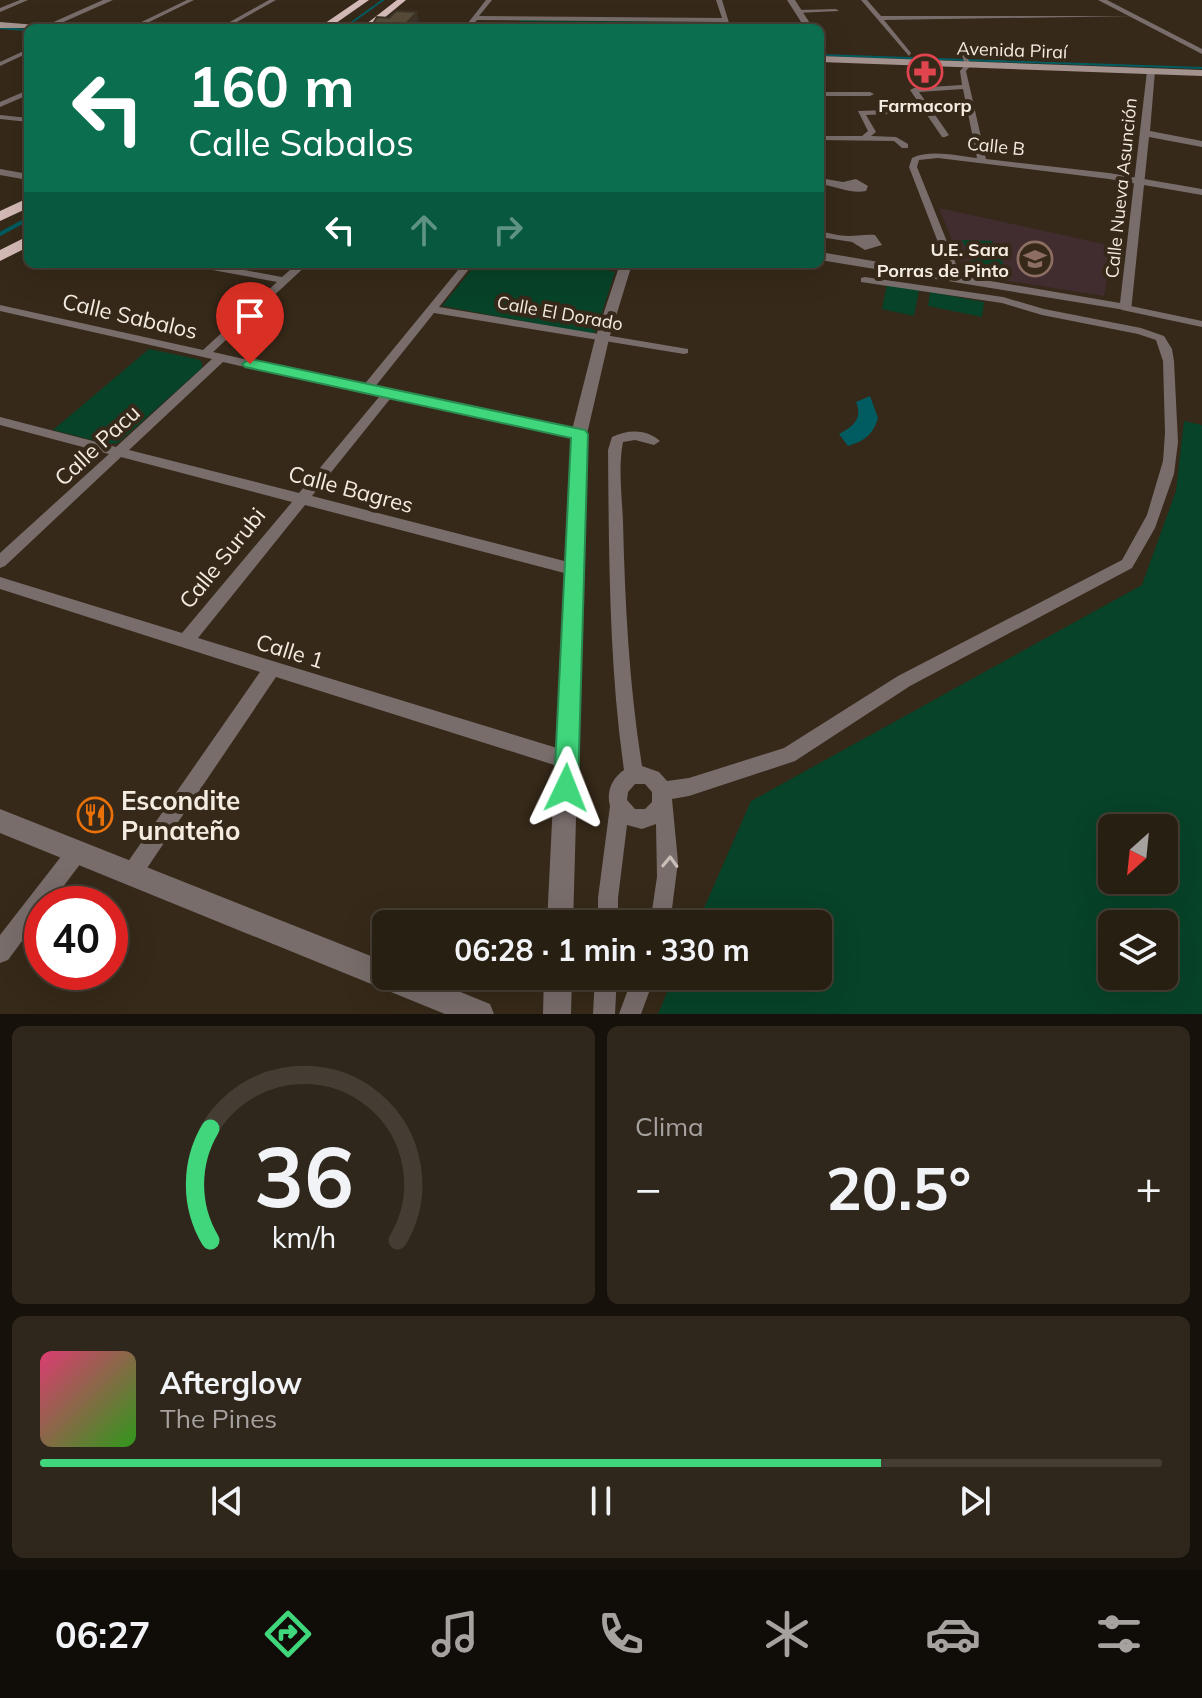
<!DOCTYPE html>
<html lang="es">
<meta charset="utf-8">
<style>
:root{--surface:#281f13;--page:#30271c;--text:#f1f3f6;--muted:#a5a2a0;--line:#443d33;--accent:#40d77c}
body{margin:0;font-family:Mulish,sans-serif;background:var(--page);color:var(--text);height:100vh;display:flex;flex-direction:column;font-size:30px;white-space:nowrap}
*{box-sizing:border-box;margin:0}
p{font-size:26px;color:var(--muted)}
.icon{flex:none;width:44px;height:44px;fill:none;stroke:currentColor;stroke-width:2;stroke-linecap:round;stroke-linejoin:round}
.map{position:relative;height:1014px;overflow:hidden}
.sheet{display:flex;flex-direction:column;gap:12px;padding:12px;background:#16110a;flex:1}
.sheet>*{flex:none}
.guide{position:absolute;left:24px;top:24px;width:800px;height:244px;border-radius:12px;box-shadow:0 8px 32px #0002,0 0 0 2px var(--line);background:#0b6e4f;color:#fff;overflow:hidden}
.needle{width:52px;rotate:207deg}
.fabs{position:absolute;left:1098px;top:814px;display:grid;gap:16px}
.fabs a{display:grid;place-items:center;width:80px;height:80px;border-radius:12px;background:var(--surface);box-shadow:0 8px 32px #0002,0 0 0 2px var(--line);font-size:40px}
.speed{position:absolute;left:24px;top:886px;display:flex;gap:16px;font-size:40px;font-weight:700;text-align:center}
.speed>*{display:grid;place-content:center;width:104px;height:104px;border-radius:50%;background:var(--surface);box-shadow:0 8px 32px #0002,0 0 0 2px var(--line);line-height:1}
.speed .limit{border:12px solid #d22;background:#fff;color:#111}
.pin{position:absolute;display:grid;place-items:center;width:68px;height:68px;color:#fff;margin:-82px -34px;border-radius:50% 50% 50% 0;rotate:-45deg;box-shadow:0 0 8px #0007}
.pin .icon{rotate:45deg}
.me{position:absolute;width:88px;margin:-44px;rotate:2deg;stroke-linejoin:round;filter:drop-shadow(0 0 6px #0008)}
.turn{display:flex;align-items:center;gap:28px;height:168px;padding:0 32px;font-size:36px}
.turn .icon{width:104px;height:104px;stroke-width:2.5}
.turn b{display:block;font-size:56px;line-height:68px}
.lanes{display:flex;align-items:center;height:76px;padding:0 32px;background:#0003;justify-content:center;gap:40px;direction:ltr}
.lanes .off{opacity:.35}
.big{font-size:60px;font-weight:700;line-height:1.1}
.sheet .tile{flex:1;display:flex;flex-direction:column;justify-content:center;gap:12px;min-width:0;padding:0 28px;border-radius:12px;background:var(--page)}
.sheet .dial{align-items:center;gap:0}
.dial svg{height:208px;overflow:visible;fill:none;stroke:var(--line);stroke-width:7;stroke-linecap:round;text-anchor:middle}
.dial text{fill:var(--text);stroke:none}
.song{display:flex;align-items:center;gap:24px}
.cover{width:96px;height:96px;border-radius:12px;background:linear-gradient(135deg,hsl(340 70% 55%),hsl(110 70% 35%))}
.played{height:8px;border-radius:4px;background:linear-gradient(90deg,var(--accent) 75%,var(--line) 75%)}
.keys{display:flex;justify-content:space-around;direction:ltr}
.heat{display:flex;justify-content:space-between;align-items:center;font-size:44px;direction:ltr}
.sheet .tiles{flex:1;display:grid;gap:12px;grid-template-columns:1fr 1fr}
.tile:last-child{grid-column:span 2}
.trip{position:absolute;left:372px;top:910px;width:460px;height:80px;border-radius:12px;background:var(--surface);box-shadow:0 8px 32px #0002,0 0 0 2px var(--line);font-weight:700;line-height:80px;text-align:center}
.menu{display:flex;height:128px;justify-content:space-around;align-items:center;background:#100c08;color:var(--muted)}
.menu .icon{width:56px;height:56px}
.menu .current{color:var(--accent)}
.menu b{font-size:36px;color:var(--text)}
.map>svg:first-child{display:block}
</style>
<div class="map">
<svg width="1202" height="1014" viewBox="0 0 1202 1014">
<rect width="100%" height="100%" fill="#362919"/>
<path fill="#412d2f" d="M939,208l174,38 -9,50 -133,-21 -6,-3z"/>
<path fill="#074328" fill-rule="evenodd" d="M520,20l200,2 1,6h-202z
M962,240l30,1 13,26 -31,-1z
M476,264h109l30,8 -19,59 -4,3 -150,-28z
M887,284l32,6 -5,26 -32,-7z
M930,292l54,10 -2,15 -54,-11z
M149,349l48,10 5,3v6l-84,75 -10,1 -55,-14z
M1184,421l18,4v589h-544l16,-38h144v-52h-121l54,-123 391,-216 34,-94zM1112,828h52v52h-52zM1112,924h52v52h-52z"/>
<path fill="#005c60" d="M870,396l8,22c-5,17 -14,23 -30,28l-9,-12c14,-7 24,-16 17,-32z"/>
<g fill="none" stroke-linecap="round" stroke-linejoin="round">
<path stroke="#005c60" stroke-width="2" d="M0,28l28,2
M344,28l39,-28
M820,55l382,13"/>
<path stroke="#005c60" stroke-width="4" d="M0,234l28,-15"/>
<path fill="#786d6b" fill-rule="evenodd" d="M20,0h8l-28,12v-4z
M187,0h7l-57,28h-8z
M269,0h7l-50,28h-7z
M486,0h6l-13,16 243,2 -6,-18h6l8,26 -5,1 -2,-5 -246,-2 -7,8h-6z
M861,0h6l14,16h254l-251,4 27,33 -2,3z
M798,10l38,-1 3,2 -43,2z
M28,49v4l-28,13v-4z
M962,55h4l5,10 -5,6 20,88 123,14 93,16v6l-93,-16 -171,-21 -19,2 -2,7 45,112 -9,2 -44,-114 3,-9c19,-9 45,-2 65,0l-14,-69 -44,3 30,43 -4,2h-3l-32,-47 4,-2 48,-3 -2,-14 5,-6z
M28,90v5l-28,12v-5z
M820,92h50l4,2 -4,2h-50z
M888,110l4,2 -1,2 -25,1 10,17 -5,4 25,1 12,7v4h-6l-8,-7 -74,-1v-4h42l6,-5 -10,-20z
M0,115l28,3v4l-28,-3z
M0,169l28,5v6l-28,-5z
M820,178l23,4 13,-3 12,7 -2,5c-16,3 -30,-5 -46,-7z
M820,231c9,2 19,5 28,5 8,0 18,-2 27,-1l7,10 -17,5 -13,-8 -32,-5z
M191,264h21l70,13 15,-13h11l-95,88 150,34 100,-122h10l-34,43 249,42v4l-4,1 -250,-41 -60,75 205,42 5,1 1,3 -1,3 -5,1 -189,-39 -78,97 260,67 5,2 3,4 -3,4 -5,2 -267,-70 -107,133 369,113 6,3 3,6 -3,6 -6,3 -291,-92 -137,203 -7,3 -7,-3 -3,-7 3,-7 135,-194 -260,-83v-12l182,56 110,-131 -171,-45 -116,109 -5,2v-15l109,-99 -109,-29v-8l116,30 96,-88 -212,-48v-6l203,45 74,-68 -81,-15zM223,362l156,35 -80,96 -170,-43z
M599,264h21l10,4 -5,3z
M865,277l138,20 41,12 97,19 23,8 8,13 2,12 4,81 -4,32 -19,54 -23,40 -222,118 -115,75 -106,35 -17,3 6,63 -8,62h-20l7,-47 -1,-53 -14,5 -15,-4 -9,73v26h-20v-26l12,-92c-4,-14 2,-28 14,-36 -15,-106 -15,-213 -16,-320l4,-13c16,-8 35,-8 48,4l-6,4 -19,-5 -12,2c-5,25 -1,54 0,80 2,81 6,163 19,244l17,6 8,9 22,-3 95,-30 114,-72 224,-116 25,-45 16,-54 2,-28 -2,-72 -7,-21 -18,-6 -96,-19 -40,-12 -141,-21v-4zM635,784h10l7,8v10l-7,7h-10l-8,-9 1,-8z
M1126,305l76,16v6l-80,-17 -1,-2z
M77,842l7,3 3,7 -3,7 -34,45h-8v10l-34,46 -8,3v-28l70,-90z
M595,976h22l-2,38h-22z
M633,976h22l-14,38h-22z"/>
<path fill="#786d6b" fill-rule="evenodd" d="M103,0h10l-63,28h-10z
M787,0h8l18,28h-8z
M1098,0h9l95,49v5z
M820,45l6,4v4h-6z
M1151,68l4,3 -5,60 52,10v6l-53,-10 -18,174 -311,-51v-8l300,51 27,-232z
M620,264h12l-23,75 -22,95 -14,490h-26l24,-490 24,-95z
M0,809l386,153v14h35l69,28 4,10h-49l-445,-181z
M544,976h28l-1,38h-28z"/>
<path fill="#a4928f" fill-rule="evenodd" d="M0,22l37,3 4,3h-41z
M820,56l382,14v6l-382,-14z"/>
<path fill="#d5bbb8" fill-rule="evenodd" d="M359,0h10l-40,28h-11z
M397,0h9l-34,28h-11z
M28,198v10l-28,13v-10z
M28,236v11l-28,14v-11z"/>
</g>
<path fill="#3d3428" d="M417,12l2,9 -7,7h-10z"/>
<path fill="#574b39" stroke="#3d3428" stroke-width="2" d="M396,11l21,1 -15,16h-29l-2,-1 6,-10 12,1z"/>
<defs><path id="oneway-chevron" d="M-2-3.5L2.5 0L-2 3.5" fill="none" stroke-width="1.6" stroke-linecap="round" stroke-linejoin="round" transform="scale(2)"/></defs>
<use stroke="#c9bfb8" href="#oneway-chevron" transform="translate(670 862) rotate(-88)"/>
<path fill="#40d77c" stroke="#2a8c51" stroke-width="2" d="M250,359l335,71 3,4 -10,354 -3,8 -9,4 -9,-4 -3,-8 17,-350 -326,-71 -3,-3z"/>
<defs>
<g id="pharmacy-ring" transform="scale(1.8)"><circle r="9.5" fill="#362919" stroke="#e0444e" stroke-width="1.5"/><path d="M-2-6h4v4h4v4h-4v4h-4v-4h-4v-4h4Z" fill="#e0444e"/></g>
<g id="school-ring" transform="scale(1.8)"><circle r="9.5" fill="#362919" stroke="#8d6e63" stroke-width="1.5"/><path d="M0-5L7-2L0 1L-7-2ZM-4 1L0 2.5L4 1V4Q0 6-4 4Z" fill="#8d6e63"/></g>
<g id="restaurant-ring" transform="scale(1.8)"><circle r="9.5" fill="#362919" stroke="#e8710a" stroke-width="1.5"/><path d="M-5-6h1v4h1v-4h1v4h1v-4h1v5L-1.5 .5V6h-2V.5L-5-1ZM5-6V6H3V1.5H1.5Q1.5-4 5-6Z" fill="#e8710a"/></g>
</defs>
<g fill-rule="evenodd">
<use href="#pharmacy-ring" x="925" y="72"/>
<use href="#school-ring" x="1035" y="259"/>
<use href="#restaurant-ring" x="95" y="815"/>
</g>
<g text-anchor="middle" dominant-baseline="central" stroke-width="8" stroke-linejoin="round" paint-order="stroke">
<g font-size="18" fill="#f4ebe1" stroke="#362919">
<text transform="translate(1012 50) rotate(2)">Avenida Piraí</text>
<text transform="translate(996 146) rotate(6)">Calle B</text>
<text transform="translate(1121 188) rotate(-84)">Calle Nueva Asunción</text>
<text transform="translate(560 313) rotate(10)">Calle El Dorado</text>
</g>
<g font-size="18" font-weight="bold" fill="#f4ebe1" stroke="#362919">
<text x="925" y="105">Farmacorp</text>
<text x="1009" y="249" text-anchor="end">U.E. Sara<tspan x="1009" dy="21">Porras de Pinto</tspan></text>
</g>
<g font-size="22" fill="#f4ebe1" stroke="#362919">
<text transform="translate(130 316) rotate(13)">Calle Sabalos</text>
<text transform="translate(97 445) rotate(-43)">Calle Pacu</text>
<text transform="translate(351 489) rotate(15)">Calle Bagres</text>
<text transform="translate(222 558) rotate(-51)">Calle Surubi</text>
<text transform="translate(290 651) rotate(17)">Calle 1</text>
</g>
<g font-size="26" font-weight="bold" fill="#f4ebe1" stroke="#362919" text-anchor="start">
<text x="121" y="800">Escondite<tspan x="121" dy="30">Punateño</tspan></text>
</g>
</g>
</svg>
<div class="fabs">
<a><svg class="needle" viewBox="-14 -14 28 28"><path d="M0-13l5 13h-10z" fill="#e53935"/><path d="M0 13l5-13h-10z" fill="#a5a2a0"/></svg></a>
<a><svg class="icon" aria-label="layers" viewBox="0 0 24 24"><path d="M12 4l9 5-9 5-9-5zM3 14l9 5 9-5"/></svg></a>
</div>
<div class="speed"><div class="limit">40</div></div>
<div class="pin" style="left:250px;top:364px;background:#d93025"><svg class="icon" aria-label="arrive" viewBox="0 0 24 24"><path d="M6 21V4h12l-3 4 3 4H6"/></svg></div>
<svg class="me" style="left:566px;top:788px" viewBox="-20 -20 40 40"><path d="M0-17L14 15 0 8-14 15z" fill="#40d77c" stroke="#fff" stroke-width="4"/></svg>
<div class="trip">06:28 · 1 min · 330 m</div>
<div class="guide">
<div class="turn"><svg class="icon" aria-label="left" viewBox="0 0 24 24"><path d="M17 20v-9H6M10 6l-5 5 5 5"/></svg><div><b>160 m</b>Calle Sabalos</div></div>
<div class="lanes"><svg class="icon" aria-label="left" viewBox="0 0 24 24"><path d="M17 20v-9H6M10 6l-5 5 5 5"/></svg><svg class="icon off" aria-label="ahead" viewBox="0 0 24 24"><path d="M12 20V5M6 11l6-6 6 6"/></svg><svg class="icon off" aria-label="right" viewBox="0 0 24 24"><path d="M7 20v-9h11M14 6l5 5-5 5"/></svg></div>
</div>
</div>
<section class="sheet">
<div class="tiles">
<div class="tile dial"><svg viewBox="0 0 100 80">
<path d="M14 69A42 42 0 1 1 86 69"/>
<path d="M14 69A42 42 0 0 1 14 26" stroke="#40d77c"/>
<text x="50" y="56" font-size="32" font-weight="700">36</text>
<text x="50" y="72" font-size="11">km/h</text>
</svg></div>
<div class="tile"><p>Clima</p>
<div class="heat"><a>−</a><b class="big">20.5°</b><a>+</a></div>
</div>
<div class="tile">
<div class="song"><i class="cover"></i><div><b>Afterglow</b><p>The Pines</p></div></div>
<div class="played"></div>
<div class="keys"><svg class="icon" aria-label="previous" viewBox="0 0 24 24"><path d="M18 5L8 12l10 7zM5 5v14"/></svg><svg class="icon" aria-label="pause" viewBox="0 0 24 24"><path d="M8 5v14M16 5v14"/></svg><svg class="icon" aria-label="next" viewBox="0 0 24 24"><path d="M6 5l10 7-10 7zM19 5v14"/></svg></div>
</div>
</div>
</section>
<nav class="menu">
<b>06:27</b>
<svg class="icon current" aria-label="directions" viewBox="0 0 24 24"><path d="M12 3l9 9-9 9-9-9zM9 14v-3h6M13 9l2 2-2 2"/></svg>
<svg class="icon" aria-label="music" viewBox="0 0 24 24"><path d="M9 18V5l10-2v13"/><circle cx="6" cy="18" r="3"/><circle cx="16" cy="16" r="3"/></svg>
<svg class="icon" aria-label="phone" viewBox="0 0 24 24"><path d="M5 4h4l2 5-3 2q2 4 5 5l2-3 5 2v4C11 20 4 13 5 4z"/></svg>
<svg class="icon" aria-label="climate" viewBox="0 0 24 24"><path d="M12 3v18M4 7l16 10M4 17L20 7"/></svg>
<svg class="icon" aria-label="car" viewBox="0 0 24 24"><path d="M5 17H2v-5l4-1 3-4h7l3 4 3 1v5h-3M9 17h6M6 11h13"/><circle cx="7" cy="17" r="2"/><circle cx="17" cy="17" r="2"/></svg>
<svg class="icon" aria-label="filters" viewBox="0 0 24 24"><path d="M4 7h16M4 17h16"/><circle cx="9" cy="7" r="2"/><circle cx="15" cy="17" r="2"/></svg>
</nav>
